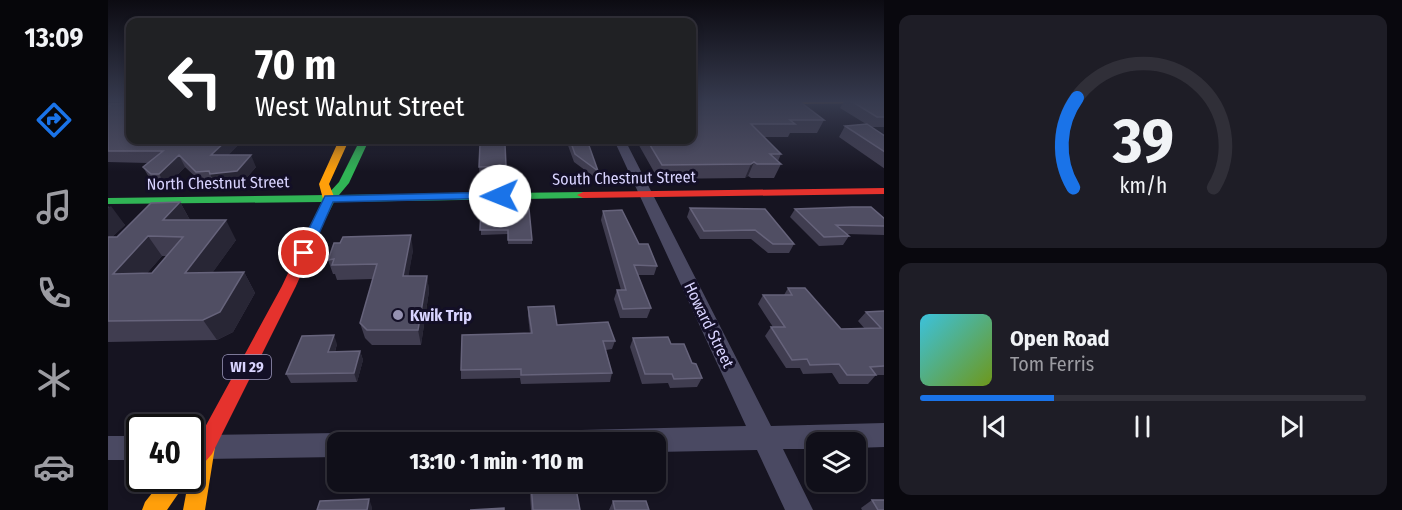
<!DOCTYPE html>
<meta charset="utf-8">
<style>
:root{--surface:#100f19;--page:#1e1d26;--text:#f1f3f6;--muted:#9c9ca2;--line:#302f38;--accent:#1a73e8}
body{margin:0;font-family:"Fira Sans Condensed",sans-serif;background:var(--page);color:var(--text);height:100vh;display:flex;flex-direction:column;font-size:22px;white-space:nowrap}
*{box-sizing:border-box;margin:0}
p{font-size:20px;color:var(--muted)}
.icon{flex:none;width:33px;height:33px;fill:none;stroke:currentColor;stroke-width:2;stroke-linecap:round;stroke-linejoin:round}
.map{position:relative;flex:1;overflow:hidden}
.drawer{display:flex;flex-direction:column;gap:15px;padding:15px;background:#09080e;width:518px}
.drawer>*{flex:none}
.top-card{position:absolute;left:18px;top:18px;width:570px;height:126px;border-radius:12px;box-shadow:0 3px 9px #0003,0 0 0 2px var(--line);background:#202124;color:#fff;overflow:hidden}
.controls{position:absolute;left:698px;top:432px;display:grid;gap:12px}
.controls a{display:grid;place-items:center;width:60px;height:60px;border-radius:12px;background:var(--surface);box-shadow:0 3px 9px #0003,0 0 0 2px var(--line);font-size:30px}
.speed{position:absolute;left:18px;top:414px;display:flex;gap:12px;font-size:30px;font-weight:700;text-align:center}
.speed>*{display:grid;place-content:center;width:78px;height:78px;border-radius:50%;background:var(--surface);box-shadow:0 3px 9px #0003,0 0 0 2px var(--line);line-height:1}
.speed .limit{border:3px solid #111;border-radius:9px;background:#fff;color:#111}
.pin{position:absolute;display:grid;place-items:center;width:51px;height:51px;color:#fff;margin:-26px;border:3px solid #fff;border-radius:50%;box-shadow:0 2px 6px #0007}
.me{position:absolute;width:66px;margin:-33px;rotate:269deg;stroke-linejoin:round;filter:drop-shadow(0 0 4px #0008)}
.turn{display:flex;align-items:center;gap:21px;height:126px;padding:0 30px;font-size:27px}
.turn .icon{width:78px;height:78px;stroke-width:2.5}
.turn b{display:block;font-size:42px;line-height:51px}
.drawer .card{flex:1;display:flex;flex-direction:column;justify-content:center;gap:9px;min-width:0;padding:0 21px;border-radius:12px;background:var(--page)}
.drawer .dial{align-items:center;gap:0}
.dial svg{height:156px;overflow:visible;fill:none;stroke:var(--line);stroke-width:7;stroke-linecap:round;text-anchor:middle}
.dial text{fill:var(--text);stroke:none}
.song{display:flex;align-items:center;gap:18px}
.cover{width:72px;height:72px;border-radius:9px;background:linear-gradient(135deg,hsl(190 70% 55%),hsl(80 70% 35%))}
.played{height:6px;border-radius:3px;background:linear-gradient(90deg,var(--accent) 30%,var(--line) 30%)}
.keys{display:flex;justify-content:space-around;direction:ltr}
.trip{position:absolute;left:219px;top:432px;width:339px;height:60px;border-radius:12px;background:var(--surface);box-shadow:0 3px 9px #0003,0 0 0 2px var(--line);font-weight:800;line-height:60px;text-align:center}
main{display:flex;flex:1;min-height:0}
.menu{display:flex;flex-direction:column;width:108px;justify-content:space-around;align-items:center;background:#06060a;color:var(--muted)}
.menu .icon{width:42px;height:42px}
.menu .current{color:var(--accent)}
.menu b{font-size:27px;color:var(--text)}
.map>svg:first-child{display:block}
</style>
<main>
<nav class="menu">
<b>13:09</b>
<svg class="icon current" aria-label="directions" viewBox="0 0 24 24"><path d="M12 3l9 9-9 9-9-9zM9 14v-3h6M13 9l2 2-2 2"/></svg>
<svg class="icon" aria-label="music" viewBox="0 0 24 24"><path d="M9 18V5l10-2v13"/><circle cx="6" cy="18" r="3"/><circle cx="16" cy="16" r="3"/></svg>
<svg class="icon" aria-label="phone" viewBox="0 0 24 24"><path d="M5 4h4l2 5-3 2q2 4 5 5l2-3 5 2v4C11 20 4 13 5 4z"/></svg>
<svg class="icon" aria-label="climate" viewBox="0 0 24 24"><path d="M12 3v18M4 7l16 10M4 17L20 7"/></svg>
<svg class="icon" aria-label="car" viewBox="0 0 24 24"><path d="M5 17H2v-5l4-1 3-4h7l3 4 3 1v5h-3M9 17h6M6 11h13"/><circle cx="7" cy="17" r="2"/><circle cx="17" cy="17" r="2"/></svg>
</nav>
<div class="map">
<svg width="777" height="510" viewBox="0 0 777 510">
<rect width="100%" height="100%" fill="#161421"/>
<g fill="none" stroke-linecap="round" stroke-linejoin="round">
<path fill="#4a4962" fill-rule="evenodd" d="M506,140h11l146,286 114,-3v24l-30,1v-6h-39v7h-33l30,61h-28l-28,-60 -101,2v-10h-87l3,-9 9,-3 165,-4z
M230,433l9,3 2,6h-11v15l-135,2 -9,-3 -3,-9 3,-9 9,-3z
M0,436h32v24h-32z"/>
<path fill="#30b455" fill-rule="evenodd" d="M252,140h9l-20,43 -10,12 244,-3 6,3 -6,3 -249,4 -8,16 -6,4 -6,-4 8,-16 -214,2v-6l219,-3 12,-13z"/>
<path fill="#ff9f0a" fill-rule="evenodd" d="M660,101h117v2l-114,1z
M231,140h10l-20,44 6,15 -6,3 -6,-3 -4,-15z
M97,437l7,3 3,7 -10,63h-22l6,-32h1v-9l8,-29z
M56,478h25l-22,32h-25l3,-8z"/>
<path fill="#e5322d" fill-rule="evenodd" d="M777,188v6l-302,4 -6,-3 6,-3z
M212,214l6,4 -30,68 -84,168 -15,17 -7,3v-26l8,-8 84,-154 32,-68z"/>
</g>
<path fill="#403d50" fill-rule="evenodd" d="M0,101h22v39h113l-15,15 28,12 -14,16 -26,3 -1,-3h-13l-17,-16 -19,19h-8l-8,-7 -7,-12 5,-4 -40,-1v-56l18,-3v-1h-18z
M584,101l132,19 -7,13h-27l-2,4h-24l17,17 -3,7 3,3 -7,14h-23l-3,-2 -3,2 -87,1 -22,-39h56z
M736,101h41v26h-14l14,9v33l-46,-32 6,-11 21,-2 -26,-16z
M182,140h21l-2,2h-18z
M268,140h71v2l-70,1z
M458,140h21l11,31 -1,8 -23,-17z
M398,166v16h-26l-1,-15z
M72,202l10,18 46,20 -24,33 32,-1 11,21 -22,39 -16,8 -109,2v-136l17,19 -13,12h5zM54,256h5l-15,17h-5z
M582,208l75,1 29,35 -5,9h-21l-17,-14h-51l-13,-22z
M373,209l51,31v4h-24v-10l-27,1z
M687,209l90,10v16l-39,-1 3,2 -6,9 -24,1 -29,-29z
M495,211l36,33 18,22 -3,9h-16l13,33 -4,10h-27l-6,-19 3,-9h4l-20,-70z
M305,250l-5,26h19l2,15 -8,54h-49l-7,-7 -5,-15 13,-44 -36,1 -2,-6h-2l-5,-14z
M680,288l53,41h24l-7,-8 8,-9 19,-1v64h-9l-8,9h-29l-7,-11 -29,1 -3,-6h-14l-21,-32 6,-9h2l-15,-23 5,-9h21z
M420,307l29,18 58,16 -3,8 -6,1 6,23 -2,9 -89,2 -1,-6 -59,1v-9l69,-37 -2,-17z
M525,338l38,6 21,19 10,15 -5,9 -27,1 -2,-5 -26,1 -12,-37z
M229,344l-2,8 25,-1 3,9 -6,22 -66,1 -5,-9z
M423,484l49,26h-49l-1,-16z
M764,500l13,10h-23l-1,-2z
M505,501l36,9h-40z"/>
<path fill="#282635" d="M119,140h16l-26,27 -6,-12z
M71,155l6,12 -19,19 -7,-12z
M143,155l5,12 -14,16 -26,3 -6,-12z
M646,162l-6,14 -3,2 6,-14z
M72,202l11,20 -28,-2z
M3,206l14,19 -17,16v-33z
M118,220l10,20 -38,53 -13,-20z
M303,235l2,15 -7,41 -3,-15z
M40,236l14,20 -33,38 -16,-20z
M136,272l11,21 -22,39 -16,8 -14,-20z
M319,276l2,15 -8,54 -3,-15z
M226,335l3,9 -5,17 -4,-9z
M252,351l3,9 -6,22 -3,-9z
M261,499l3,8v3h-5z"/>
<path fill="#504e63" stroke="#66637b" stroke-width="1.5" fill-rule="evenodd" d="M18,101h4v39h97l-16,15h40l-14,16 -27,3 -1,-3 -13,1 -17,-17 -20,19h-8l-8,-7 20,-16h-55v-45h2l-1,-2 17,-1z
M584,101h107l25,19h-34l5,4h-44l30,30h-11l11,10h-24l-3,-2 -3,2 -89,1 -15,-25h45z
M743,101h34v16h-8z
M759,124l18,12v16l-40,-26z
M462,140h17l11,31 -23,-17z
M372,144h25l1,22 -27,1z
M72,202l-17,18h63l-41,53 59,-1 -24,40 -17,8 -95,1v-84h9l34,-34zM40,236l35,1 -31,36 -39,1z
M744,207h19l14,12v7l-49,-1 13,11 -25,1 -29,-28z
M582,208l75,1 29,35h-21l-18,-14 -51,1z
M373,209h48l3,31h-24v-10h-28z
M514,210l17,34h9l9,22 -23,-1 17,43 -28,1 -6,-19h9l-23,-79z
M303,235l-8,41h24l-9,54h-51l-7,-7 17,-59 -45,1 2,-6 -6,1 6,-17h6l3,-6z
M680,288h17l36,41 40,-1 -15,-16 19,-1v55l-15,1 6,8h-29l-8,-11 -29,1 -3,-6 -15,1 -21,-33h14l-22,-32h29z
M446,306l3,19 51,-3 7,19h-12l9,32 -91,2v-6l-60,1 1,-35 70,-2 -4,-26z
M226,335l-6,17 32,-1 -6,22 -68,1 16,-38z
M560,337l3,7h13l8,19 4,1 6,14 -28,1 -2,-5h-27l-12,-36z
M467,483l5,27h-47l-2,-26z
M261,499l-2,11h-50l3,-9z
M764,500h13v10h-7z
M505,501h33l3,9h-34z
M396,508v2h-34z"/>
<linearGradient id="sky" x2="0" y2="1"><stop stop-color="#0c0b12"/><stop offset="0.59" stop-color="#363a4e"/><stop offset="1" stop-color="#363a4e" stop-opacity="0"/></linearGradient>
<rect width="777" height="172" fill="url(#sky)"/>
<path fill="#1a73e8" stroke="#114b97" stroke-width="1.5" d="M392,192l6,4 -2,2 -171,4 -24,54 -5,2 -7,-5 28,-57z"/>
<circle fill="#9591b1" stroke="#130f26" stroke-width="2" cx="290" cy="315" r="6"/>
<g text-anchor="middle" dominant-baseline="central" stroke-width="6" stroke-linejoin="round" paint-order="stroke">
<rect fill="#130f26" stroke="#9e99be" stroke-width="1.5" x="115" y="355" width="48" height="24" rx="4.5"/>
<g font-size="15" font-weight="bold" fill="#d9d4ff">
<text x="139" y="367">WI 29</text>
</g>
<g font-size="16" fill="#d9d4ff" stroke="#130f26">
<text transform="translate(516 178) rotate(-1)">South Chestnut Street</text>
<text transform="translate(110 183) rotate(-1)">North Chestnut Street</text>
<text transform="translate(601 325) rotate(64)">Howard Street</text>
</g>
<g font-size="16" font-weight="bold" fill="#d9d4ff" stroke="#130f26" text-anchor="start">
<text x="302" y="315">Kwik Trip</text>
</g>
</g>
</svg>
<div class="controls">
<a><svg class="icon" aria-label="layers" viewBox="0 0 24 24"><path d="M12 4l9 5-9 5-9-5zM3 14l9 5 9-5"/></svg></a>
</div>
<div class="speed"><div class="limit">40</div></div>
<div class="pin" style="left:196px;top:253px;background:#d93025"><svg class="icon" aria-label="arrive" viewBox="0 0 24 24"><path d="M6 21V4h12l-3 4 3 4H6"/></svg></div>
<svg class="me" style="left:392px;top:196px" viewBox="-20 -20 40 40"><circle r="19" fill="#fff"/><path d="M0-13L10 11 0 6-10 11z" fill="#1a73e8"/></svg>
<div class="trip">13:10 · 1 min · 110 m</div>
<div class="top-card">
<div class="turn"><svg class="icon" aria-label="left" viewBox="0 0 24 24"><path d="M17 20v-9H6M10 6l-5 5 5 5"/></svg><div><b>70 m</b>West Walnut Street</div></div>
</div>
</div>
<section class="drawer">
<div class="card dial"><svg viewBox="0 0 100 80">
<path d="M14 69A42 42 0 1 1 86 69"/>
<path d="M14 69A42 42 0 0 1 16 23" stroke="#1a73e8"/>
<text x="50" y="56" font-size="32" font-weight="700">39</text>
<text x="50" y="72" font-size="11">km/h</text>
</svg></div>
<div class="card">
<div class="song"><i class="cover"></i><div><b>Open Road</b><p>Tom Ferris</p></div></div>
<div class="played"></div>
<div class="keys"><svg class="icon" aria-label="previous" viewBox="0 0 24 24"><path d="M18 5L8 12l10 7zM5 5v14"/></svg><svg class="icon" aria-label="pause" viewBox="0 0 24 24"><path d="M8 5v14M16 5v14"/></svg><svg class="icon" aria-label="next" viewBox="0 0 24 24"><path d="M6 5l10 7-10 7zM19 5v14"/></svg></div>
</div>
</section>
</main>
